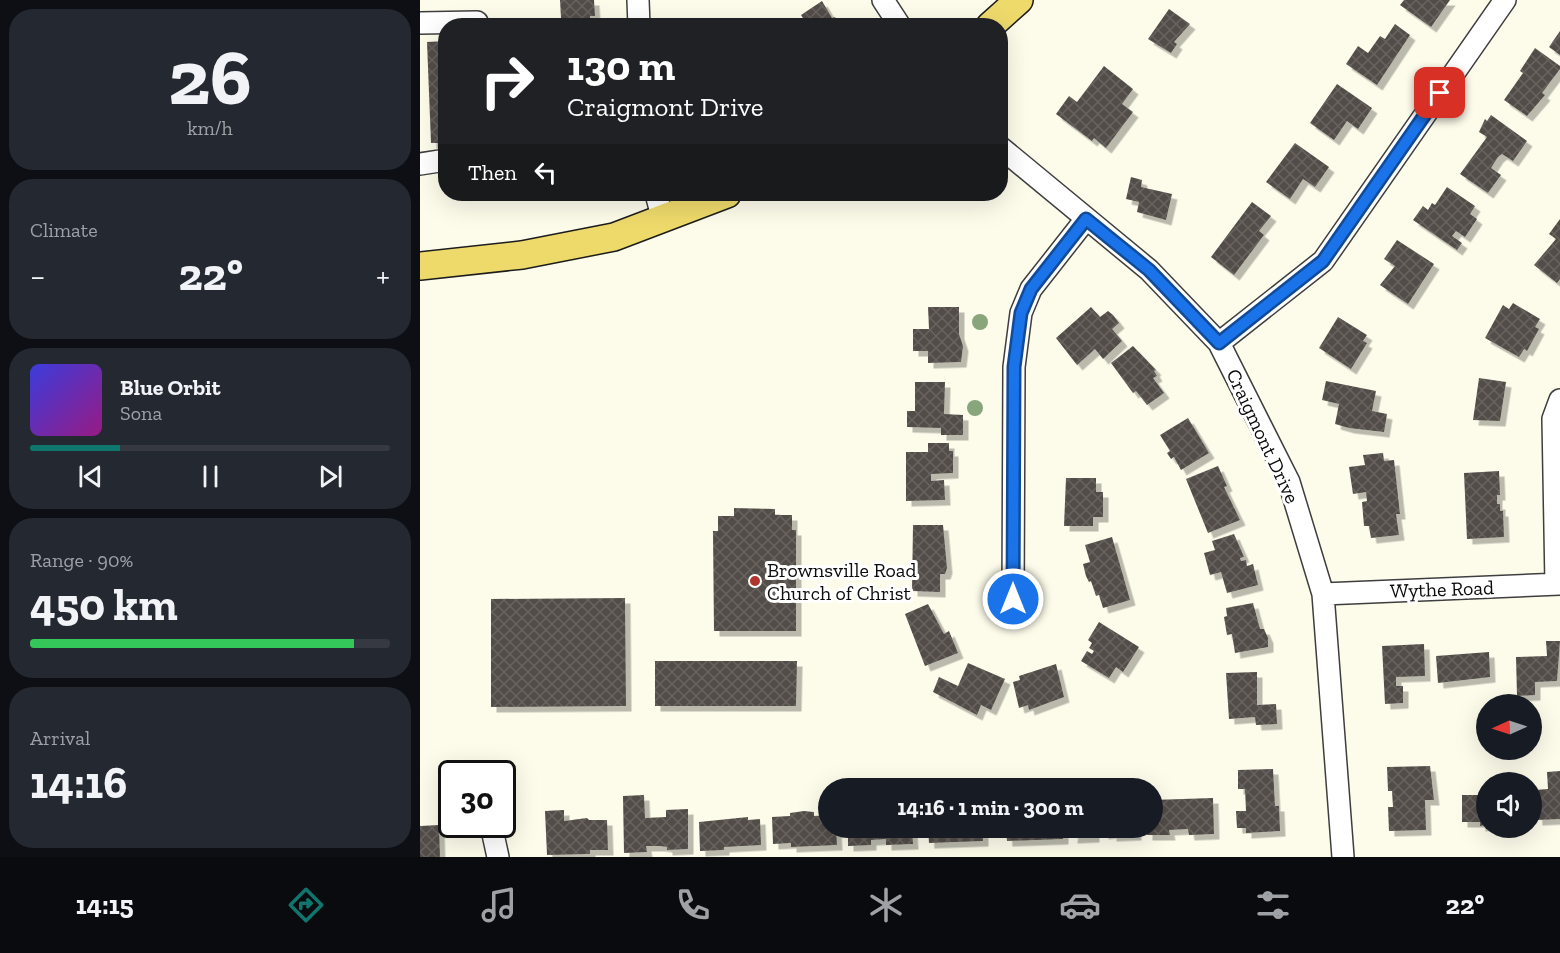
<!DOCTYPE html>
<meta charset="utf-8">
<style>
:root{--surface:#171b24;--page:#242831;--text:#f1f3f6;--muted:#9ea1a6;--line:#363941;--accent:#0f766e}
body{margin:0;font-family:"Zilla Slab",serif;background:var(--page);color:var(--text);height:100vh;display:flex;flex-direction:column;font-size:22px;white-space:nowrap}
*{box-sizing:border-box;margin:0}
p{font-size:20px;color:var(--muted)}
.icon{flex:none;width:33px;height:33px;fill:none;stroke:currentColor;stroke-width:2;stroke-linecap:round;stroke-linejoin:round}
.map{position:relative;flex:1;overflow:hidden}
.sheet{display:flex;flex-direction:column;gap:9px;padding:9px;background:#0d0f14;width:420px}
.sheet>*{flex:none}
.top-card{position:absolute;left:18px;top:18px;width:570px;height:183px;border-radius:24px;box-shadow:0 6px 24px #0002;background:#202124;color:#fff;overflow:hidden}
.needle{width:39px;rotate:267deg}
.tools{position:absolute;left:1056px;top:694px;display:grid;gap:12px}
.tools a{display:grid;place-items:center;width:66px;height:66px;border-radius:50%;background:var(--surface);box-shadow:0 6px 24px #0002;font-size:30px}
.speed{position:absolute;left:18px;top:760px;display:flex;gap:12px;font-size:30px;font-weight:700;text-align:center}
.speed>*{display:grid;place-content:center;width:78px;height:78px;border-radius:50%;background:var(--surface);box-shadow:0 6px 24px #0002;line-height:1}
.speed .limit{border:3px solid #111;border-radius:9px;background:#fff;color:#111}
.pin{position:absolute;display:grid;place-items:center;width:51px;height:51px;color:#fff;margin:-26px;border-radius:12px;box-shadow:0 3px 9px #0006}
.me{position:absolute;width:66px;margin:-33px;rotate:0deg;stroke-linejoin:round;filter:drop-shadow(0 0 4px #0008)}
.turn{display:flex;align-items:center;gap:21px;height:126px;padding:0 30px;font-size:27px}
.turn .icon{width:78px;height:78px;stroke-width:2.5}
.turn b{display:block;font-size:42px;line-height:51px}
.then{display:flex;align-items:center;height:57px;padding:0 30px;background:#0003;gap:12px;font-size:22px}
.big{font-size:45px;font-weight:700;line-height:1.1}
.sheet .card{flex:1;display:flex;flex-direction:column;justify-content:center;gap:9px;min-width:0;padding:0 21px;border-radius:24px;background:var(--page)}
.sheet .dial{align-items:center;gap:0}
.dial b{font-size:78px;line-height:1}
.song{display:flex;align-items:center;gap:18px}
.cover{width:72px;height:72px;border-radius:9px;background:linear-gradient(135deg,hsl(240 70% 55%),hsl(310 70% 35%))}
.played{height:6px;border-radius:3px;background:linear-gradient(90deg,var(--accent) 25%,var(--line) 25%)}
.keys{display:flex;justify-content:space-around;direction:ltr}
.heat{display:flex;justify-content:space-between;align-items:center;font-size:33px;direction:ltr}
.charge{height:9px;border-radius:4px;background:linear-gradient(90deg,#34c759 90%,var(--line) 0)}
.trip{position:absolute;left:398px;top:778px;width:345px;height:60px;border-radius:30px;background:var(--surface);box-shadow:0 6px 24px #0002;font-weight:700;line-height:60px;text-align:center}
.tab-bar{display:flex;height:96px;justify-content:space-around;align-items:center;background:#090b0e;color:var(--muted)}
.tab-bar .icon{width:42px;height:42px}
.tab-bar .on{color:var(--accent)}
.tab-bar b{font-size:27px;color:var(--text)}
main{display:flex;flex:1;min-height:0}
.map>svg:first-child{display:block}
</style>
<main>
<section class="sheet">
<div class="card dial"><b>26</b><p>km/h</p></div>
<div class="card"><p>Climate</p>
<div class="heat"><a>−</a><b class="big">22°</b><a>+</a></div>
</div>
<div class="card">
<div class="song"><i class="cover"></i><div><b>Blue Orbit</b><p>Sona</p></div></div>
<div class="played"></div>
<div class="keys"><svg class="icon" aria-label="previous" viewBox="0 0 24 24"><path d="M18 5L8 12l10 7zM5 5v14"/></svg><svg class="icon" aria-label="pause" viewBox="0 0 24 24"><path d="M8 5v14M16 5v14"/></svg><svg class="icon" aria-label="next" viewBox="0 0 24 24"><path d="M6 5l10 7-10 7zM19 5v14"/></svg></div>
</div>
<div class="card"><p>Range · 90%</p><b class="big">450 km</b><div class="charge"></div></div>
<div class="card"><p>Arrival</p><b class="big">14:16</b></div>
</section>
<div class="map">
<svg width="1140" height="857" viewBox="0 0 1140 857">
<defs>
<pattern id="building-cross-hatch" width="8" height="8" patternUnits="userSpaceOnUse" patternTransform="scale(1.5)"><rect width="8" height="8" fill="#534e49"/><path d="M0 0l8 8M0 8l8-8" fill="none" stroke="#67635f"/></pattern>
<filter id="shadow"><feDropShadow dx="5.5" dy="5.5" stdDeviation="0" flood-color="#0004"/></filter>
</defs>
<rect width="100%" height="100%" fill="#fdfceb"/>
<path fill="url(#building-cross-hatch)" filter="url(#shadow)" d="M140,0h34l1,16h-5v10h-34v-8h5z
M984,0h46l-19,27 -31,-22z
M402,1l10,17 3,-1 5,9h-32l-7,-11z
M749,9l21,15 -16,18 3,2 -6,9 -23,-14z
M975,24l15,11 -33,50 -31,-21 12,-18 10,7 12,-17 5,3z
M1140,31v24l-11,-8z
M26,41v102h-15l-4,-101z
M1115,48l25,18v3l-18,24 3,2 -18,21 -23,-16 19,-27 -3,-2z
M684,66l29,23 -11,15 11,8 -27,36 -12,-10 -2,3 -36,-27 13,-18 8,6z
M917,84l35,24 -14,21 -11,-8 -13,19 -24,-17z
M1071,115l36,26 -14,20 -11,-7 -4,3 -7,11 10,7 -13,18 -28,-19 27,-37 -8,-5 6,-13 2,2z
M875,143l34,24 -14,20 -12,-8 -13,20 -24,-17z
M711,177l11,3 -1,7 31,7 -6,26 -29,-8 2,-10 -13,-3z
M1027,187l28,19 -5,8 7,5 -12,18 -9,-6 -4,5 10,7 -5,7 -44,-30 10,-14 5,4 4,-7 3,2z
M832,202l19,14 -12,15 5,4 -30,40 -23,-18z
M1140,219v60l-3,4 -23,-18 22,-26 -7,-5z
M977,240l37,24 -26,40 -28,-19 15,-19 -11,-7z
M1093,303l27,16 -5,8 4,2 -12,22 -3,-2 -5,8 -34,-19 18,-33 6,4z
M508,307h31v27l4,12 -2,16 -33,1v-12h-15v-22h16z
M671,307l9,10 8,-6 5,4 6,8 -7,6 10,12 -19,18 -8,-10 -18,16 -21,-27z
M918,317l29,18 -4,6 4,2 -16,26 -32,-21z
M713,346l23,24 -2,1 3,5 -4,2 11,15 -17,12 -11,-14 -3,2 -22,-30z
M1059,378l27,4 -6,39 -27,-1z
M906,381l50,10 -4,20 15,3 -3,18 -35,-4 -14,-4 4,-20 -17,-4z
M495,382h30l-1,32 19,1v20h-22v-7l-34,-1v-16h8z
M768,418l21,35 -28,17 -7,-13 -3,2 -4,-6 3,-2 -10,-16z
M508,443h21v8h4v22l-22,1v7l13,-1 1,20 -39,1v-49h22z
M963,453l1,8 10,-1 6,54h-4l3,21 -28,3 -2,-12h-5l-2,-24 5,-1 -1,-9 -13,2 -4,-27 16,-2 -2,-10z
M798,466l9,20 -3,1 16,33 -32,13 -22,-54z
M1079,471l1,24h-3v9h3v7h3l1,26 -37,2 -3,-66z
M646,478h30v14h7v25h-10v9h-29z
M314,508l41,1v6h17v15h4v101h-82l-1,-100h5v-15h16z
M493,525h30l4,43 -2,6h-5v18l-28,-1z
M814,534l10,23 -4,1 1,3 5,-1 1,6 6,-2 5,21 -31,8 -6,-21 -11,3 -6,-22 11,-3 -3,-9z
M692,537l18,63 -27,8 -4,-13 -3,1 -5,-15 -2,1 -3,-6 -3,-12 7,-2 -5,-17z
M205,598l1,108 -135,1v-108z
M833,603l7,26h4l4,9v9l-33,6 -3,-19 -5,1 -3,-18 3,-1 -1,-8z
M508,604l16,30 5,-3 9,22 -33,13 -20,-52z
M679,622l40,25 -16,25 -7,-5 -7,11 -28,-17 6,-10 5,3 2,-3 -5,-3 3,-5 -4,-3z
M1126,641h14l-3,40 -22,1v13l-18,1 -1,-39 31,-1z
M1004,644l1,32 -29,1v9h7v17l-18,1 -3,-58z
M1069,652l1,25 -52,6 -2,-27z
M235,661h142l-1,45h-141z
M548,663l37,16 -14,31 -10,-5 -4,10 -44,-23 6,-15 19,9z
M636,664l8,33 -35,13 -1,-5 -9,3 -6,-26 7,-2 -1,-4z
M837,672v33l19,-1 1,20 -21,1 -1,-8 -26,2 -3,-46z
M1010,766l4,34h-9l1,30 -37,1 -1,-24h5l-1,-16h-4l-1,-24z
M853,769l2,37h4l1,25 -34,2v-5h-9l-1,-17h10l-1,-22h-7v-19z
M1140,771v48l-23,1 -2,-30 13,-1 -1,-17z
M1059,792h7v33l-6,1v-4h-18v-27h17z
M224,795l1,23 21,-1v-7l22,-1v40l-21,1v-3l-7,-1h-14l1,6 -23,1 -1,-57z
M793,798l1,36 -25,1 -1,-6 -19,1 1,5h-23v-7h5v-28z
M144,810v11l23,-3 2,2h18l1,30h-18v4l-43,1 -2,-44z
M384,811l10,1v4l14,-1v13h8l1,17 -46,2v-4l-18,1 -1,-27 18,-1v-3z
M328,817v3l12,-1 1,26 -37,2v3l-24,1 -1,-29z
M19,825l1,32h-20v-31z
M428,828h64l1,16 -27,1v-6l-15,1v5l-23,1z
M508,828h55v13l-54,2z
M586,828h57v11l-56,2z
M653,828h63v7l-25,1v-3l-8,1v-3l-9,1v5l-22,1z"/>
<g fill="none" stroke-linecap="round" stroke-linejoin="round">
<g stroke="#3e3e3e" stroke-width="24">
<path id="minor" d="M218,0l1,26
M463,0l17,26
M0,23l57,-1
M580,147l149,123 70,73 70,139 34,112 20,263
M0,164l26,-4
M236,194l7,26
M799,343l104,-82 182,-261
M1136,584l-3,-165 7,-19
M903,594l237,-10
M593,599l1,-232 7,-54 10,-24 55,-70
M71,825l7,32"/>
</g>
<g stroke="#1c1c1c" stroke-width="30">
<path id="major" d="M570,26l29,-26
M0,266l102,-11 92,-18 113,-43"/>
</g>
<use href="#minor" stroke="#fff" stroke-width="21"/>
<use href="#major" stroke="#eeda6b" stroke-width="27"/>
</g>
<g fill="#88a57c">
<circle cx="560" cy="322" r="8"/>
<circle cx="555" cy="408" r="8"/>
</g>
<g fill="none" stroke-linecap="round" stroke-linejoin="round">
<g stroke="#114b97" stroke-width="15">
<path id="route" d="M593,599l1,-232 7,-54 10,-24 55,-70 63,51 70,73 104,-82 117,-168"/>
</g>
<use href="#route" stroke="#1a73e8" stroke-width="10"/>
</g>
<circle fill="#b0352f" stroke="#fff" stroke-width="2" cx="335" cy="581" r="6"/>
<g text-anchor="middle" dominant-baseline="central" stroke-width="6" stroke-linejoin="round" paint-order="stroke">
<g font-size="20" fill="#0b0b0b" stroke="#fff">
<text transform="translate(843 436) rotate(65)">Craigmont Drive</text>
<text transform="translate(1022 589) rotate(-2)">Wythe Road</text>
</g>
<g font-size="20" fill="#0b0b0b" stroke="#fff" text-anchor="start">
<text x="347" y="570">Brownsville Road<tspan x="347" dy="23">Church of Christ</tspan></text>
</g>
</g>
</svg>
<div class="tools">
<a><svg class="needle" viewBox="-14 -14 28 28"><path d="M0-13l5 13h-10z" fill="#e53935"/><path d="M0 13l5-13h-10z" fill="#9ea1a6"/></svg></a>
<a><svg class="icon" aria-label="sound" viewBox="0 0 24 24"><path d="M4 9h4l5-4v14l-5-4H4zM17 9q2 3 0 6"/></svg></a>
</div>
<div class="speed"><div class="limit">30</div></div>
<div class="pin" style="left:1020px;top:93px;background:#d93025"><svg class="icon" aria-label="arrive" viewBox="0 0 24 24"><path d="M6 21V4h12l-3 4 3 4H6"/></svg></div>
<svg class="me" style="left:593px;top:599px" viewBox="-20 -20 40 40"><circle r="17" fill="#1a73e8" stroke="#fff" stroke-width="3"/><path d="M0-11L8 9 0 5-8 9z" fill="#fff"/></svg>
<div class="trip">14:16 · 1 min · 300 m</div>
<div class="top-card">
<div class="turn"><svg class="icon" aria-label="right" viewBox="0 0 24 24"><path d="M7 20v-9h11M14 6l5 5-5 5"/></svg><div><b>130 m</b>Craigmont Drive</div></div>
<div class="then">Then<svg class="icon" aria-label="left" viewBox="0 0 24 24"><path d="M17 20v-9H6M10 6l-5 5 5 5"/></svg></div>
</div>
</div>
</main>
<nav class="tab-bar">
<b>14:15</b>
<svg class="icon on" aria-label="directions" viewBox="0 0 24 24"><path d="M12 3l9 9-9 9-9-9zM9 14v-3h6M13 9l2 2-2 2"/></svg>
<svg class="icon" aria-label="music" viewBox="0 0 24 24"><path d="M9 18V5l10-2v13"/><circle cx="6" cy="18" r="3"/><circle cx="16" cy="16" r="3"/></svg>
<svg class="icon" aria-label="phone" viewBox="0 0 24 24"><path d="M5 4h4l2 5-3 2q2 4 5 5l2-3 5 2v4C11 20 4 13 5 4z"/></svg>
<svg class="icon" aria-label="climate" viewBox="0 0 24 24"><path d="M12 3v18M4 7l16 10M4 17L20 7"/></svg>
<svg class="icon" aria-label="car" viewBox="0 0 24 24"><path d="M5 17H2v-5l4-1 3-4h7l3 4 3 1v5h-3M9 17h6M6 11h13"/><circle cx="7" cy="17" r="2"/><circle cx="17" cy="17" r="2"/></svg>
<svg class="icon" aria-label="filters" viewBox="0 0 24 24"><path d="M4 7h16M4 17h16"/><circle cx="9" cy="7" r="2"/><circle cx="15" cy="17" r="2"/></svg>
<b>22°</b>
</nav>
